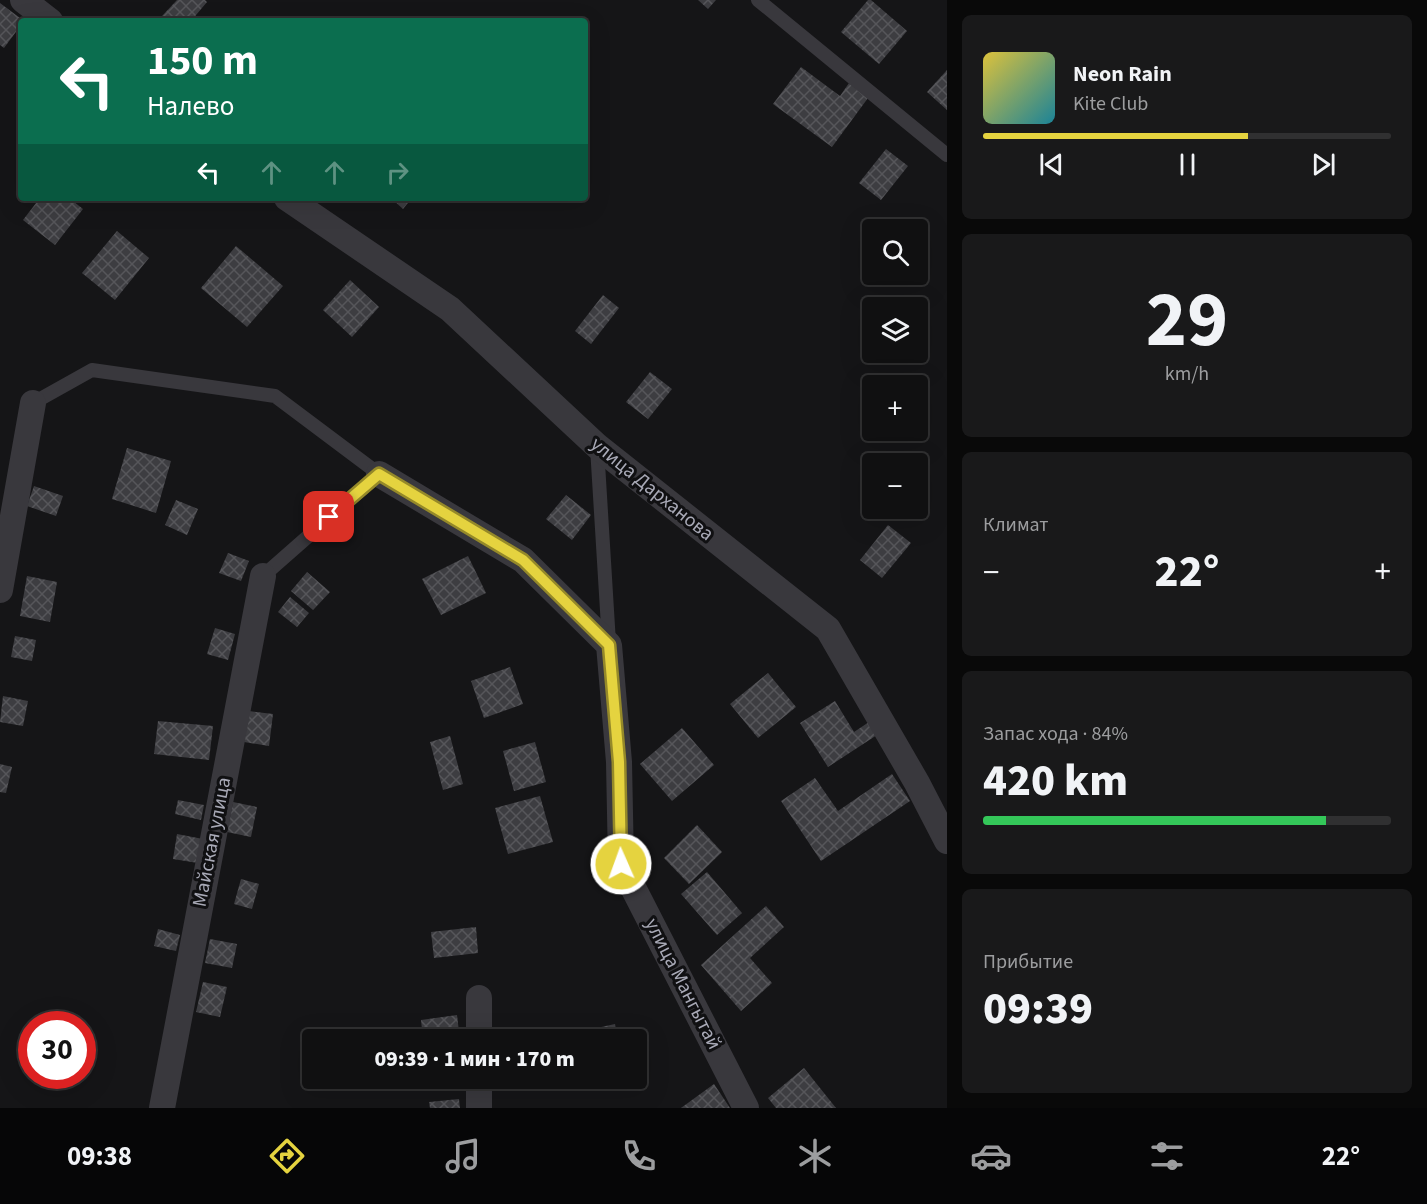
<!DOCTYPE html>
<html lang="ru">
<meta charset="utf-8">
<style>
:root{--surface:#101011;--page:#19191a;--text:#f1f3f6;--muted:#9c9d9f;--line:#303031;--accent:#e5d33f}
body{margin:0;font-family:"Source Sans 3",sans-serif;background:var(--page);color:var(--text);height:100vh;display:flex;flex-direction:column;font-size:22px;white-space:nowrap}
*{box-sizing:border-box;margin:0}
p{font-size:20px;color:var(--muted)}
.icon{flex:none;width:33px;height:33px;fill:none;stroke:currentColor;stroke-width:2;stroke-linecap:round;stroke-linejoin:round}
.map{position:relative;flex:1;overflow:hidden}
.drawer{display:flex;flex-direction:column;gap:15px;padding:15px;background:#090909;width:480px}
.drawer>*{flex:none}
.guide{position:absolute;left:18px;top:18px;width:570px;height:183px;border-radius:6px;box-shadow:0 6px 24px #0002,0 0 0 2px var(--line);background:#0b6e4f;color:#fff;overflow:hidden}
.fabs{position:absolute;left:862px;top:219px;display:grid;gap:12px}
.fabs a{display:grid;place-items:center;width:66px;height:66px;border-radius:6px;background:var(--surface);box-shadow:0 6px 24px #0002,0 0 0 2px var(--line);font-size:30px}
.speed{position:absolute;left:18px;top:1011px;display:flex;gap:12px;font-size:30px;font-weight:700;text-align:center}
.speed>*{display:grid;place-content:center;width:78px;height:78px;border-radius:50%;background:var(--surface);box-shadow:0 6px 24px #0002,0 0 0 2px var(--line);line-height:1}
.speed .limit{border:9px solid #d22;background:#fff;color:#111}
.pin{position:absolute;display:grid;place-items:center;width:51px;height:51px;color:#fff;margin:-26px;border-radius:12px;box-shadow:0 3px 9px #0006}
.me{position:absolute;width:66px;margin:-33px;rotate:358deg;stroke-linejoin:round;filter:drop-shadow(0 0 4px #0008)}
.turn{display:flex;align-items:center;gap:21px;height:126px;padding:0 30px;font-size:27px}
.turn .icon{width:78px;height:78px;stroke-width:2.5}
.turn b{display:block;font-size:42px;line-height:51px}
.lanes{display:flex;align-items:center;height:57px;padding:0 30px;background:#0003;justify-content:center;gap:30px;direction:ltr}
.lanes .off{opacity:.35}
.big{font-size:45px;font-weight:800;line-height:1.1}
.drawer .card{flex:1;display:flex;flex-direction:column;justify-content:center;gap:9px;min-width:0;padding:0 21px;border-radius:9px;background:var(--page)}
.drawer .dial{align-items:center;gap:0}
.dial b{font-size:78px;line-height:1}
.song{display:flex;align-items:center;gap:18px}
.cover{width:72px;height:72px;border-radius:9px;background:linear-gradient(135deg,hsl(50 70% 55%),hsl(190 70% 35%))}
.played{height:6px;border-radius:3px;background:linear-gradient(90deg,var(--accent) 65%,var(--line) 65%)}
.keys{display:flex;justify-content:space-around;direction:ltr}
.heat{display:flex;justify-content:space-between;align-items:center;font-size:33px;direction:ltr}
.charge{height:9px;border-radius:4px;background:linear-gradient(90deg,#34c759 84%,var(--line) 0)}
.trip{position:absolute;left:302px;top:1029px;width:345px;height:60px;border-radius:6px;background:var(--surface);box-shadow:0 6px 24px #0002,0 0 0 2px var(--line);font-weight:800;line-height:60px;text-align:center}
.tabs{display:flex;height:96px;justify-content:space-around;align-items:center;background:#060607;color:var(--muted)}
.tabs .icon{width:42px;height:42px}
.tabs .on{color:var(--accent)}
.tabs b{font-size:27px;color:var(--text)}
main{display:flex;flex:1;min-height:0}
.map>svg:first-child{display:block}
</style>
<main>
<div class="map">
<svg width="947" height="1108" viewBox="0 0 947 1108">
<defs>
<pattern id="building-cross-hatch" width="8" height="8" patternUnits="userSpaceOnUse" patternTransform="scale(1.5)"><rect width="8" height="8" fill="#3d3d41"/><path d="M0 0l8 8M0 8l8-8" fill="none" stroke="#56565a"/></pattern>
</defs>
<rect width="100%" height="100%" fill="#151517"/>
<path fill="url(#building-cross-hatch)" d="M177,0h28l2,2 -16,19h-23l-6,-5z
M698,0h18l-8,9z
M868,0h3l36,31 -28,33 -38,-32z
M0,3l24,18h-3v4l-17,23 -4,-3z
M801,67l39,29 9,-13 19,15 -36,49 -59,-43z
M947,70v40l-20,-18z
M886,149l22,17 -27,34 -22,-17z
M40,198h29l14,11 -28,36 -32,-25z
M391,198h21l-9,11z
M117,231l32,27 -34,42 -33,-27z
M236,246l47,40 -36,41 -46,-39z
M350,280l29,27 -27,30 -29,-27z
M603,295l16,13 -28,36 -16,-13z
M650,372l22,17 -24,30 -22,-17z
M127,448l44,13 -15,52 -44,-14z
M34,486l29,10 -7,20 -29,-10z
M566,495l25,20 -19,25 -26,-21z
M176,500l22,9 -11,26 -22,-10z
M888,525l23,18 -29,35 -22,-18z
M228,553l21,8 -8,20 -22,-8z
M468,556l18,37 -45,22 -19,-36z
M307,572l23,20 -17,18 -22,-19z
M27,576l30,6 -7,40 -30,-6z
M290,597l19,16 -12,14 -19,-15z
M215,628l20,6 -7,26 -21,-6z
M15,636l21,4 -4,21 -21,-4z
M510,667l13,37 -39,14 -13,-37z
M768,673l28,34 -38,31 -28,-34z
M3,696l25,5 -5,25 -23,-4z
M835,701l19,31 18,-12 8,13 -52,34 -28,-44z
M249,711l24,3 -4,32 -25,-4z
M158,721l55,5 -4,34 -55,-6z
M682,728l32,37 -42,36 -32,-37z
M450,736l13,48 -20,6 -13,-48z
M535,742l11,40 -32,9 -11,-40z
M0,764l12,3 -6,26 -6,-1z
M892,774l18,27 -89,60 -40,-60 34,-23 23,33z
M540,796l13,46 -45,12 -13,-46z
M178,800l26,5 -3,15 -26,-6z
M233,802l24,5 -6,30 -24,-5z
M697,825l25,27 -33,32 -25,-26z
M177,834l26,5 -5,24 -25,-4z
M707,872l35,41 -25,22 -36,-41z
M241,879l18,5 -7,25 -18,-5z
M766,906l18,21 -34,31 22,25 -31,28 -40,-46z
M476,927l2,26 -44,5 -3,-26z
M158,929l22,6 -4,16 -22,-5z
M210,939l27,5 -5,24 -27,-5z
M203,982l24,5 -7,30 -24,-5z
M457,1015l3,25h-37l-2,-20z
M615,1024l3,16h-43l-1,-7z
M804,1068l32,40h-60l-8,-10z
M714,1084l16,24h-49z
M459,1099l1,9h-30l-1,-6z"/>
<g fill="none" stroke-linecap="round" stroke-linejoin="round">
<path stroke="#39383d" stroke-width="14" d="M758,0l189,155
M33,403l59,-33 183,26 104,78 -116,102
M597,447l12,196"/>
<path stroke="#39383d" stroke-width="26" d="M23,0l27,21
M287,198l163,111 147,137 231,183 89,154 30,58
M379,474l144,86 86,85 10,117 2,102 125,244
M0,590l33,-187
M479,998v42
M479,1078v30
M162,1108l101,-532"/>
</g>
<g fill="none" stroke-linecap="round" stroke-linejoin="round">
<g stroke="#958929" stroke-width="15">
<path id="route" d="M329,517l50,-43 144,86 86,85 10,117 2,102"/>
</g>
<use href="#route" stroke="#e5d33f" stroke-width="10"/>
</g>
<g text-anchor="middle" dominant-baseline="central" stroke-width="6" stroke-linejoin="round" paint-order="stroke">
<g font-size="20" fill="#a8a9b6" stroke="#101012">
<text transform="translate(652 489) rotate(39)">улица Дарханова</text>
<text transform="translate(212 842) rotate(-79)">Майская улица</text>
<text transform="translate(683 984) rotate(63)">улица Мангытай</text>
</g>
</g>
</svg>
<div class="fabs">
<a><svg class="icon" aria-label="search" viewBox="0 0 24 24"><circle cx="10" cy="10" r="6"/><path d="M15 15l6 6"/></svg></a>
<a><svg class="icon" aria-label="layers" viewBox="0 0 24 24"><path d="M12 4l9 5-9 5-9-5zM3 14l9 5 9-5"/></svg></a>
<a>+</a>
<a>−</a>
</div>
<div class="speed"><div class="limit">30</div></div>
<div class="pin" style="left:329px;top:517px;background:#d93025"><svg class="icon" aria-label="arrive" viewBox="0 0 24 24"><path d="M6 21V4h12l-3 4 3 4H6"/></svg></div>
<svg class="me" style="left:621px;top:864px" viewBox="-20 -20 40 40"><circle r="17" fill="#e5d33f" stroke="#fff" stroke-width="3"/><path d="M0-11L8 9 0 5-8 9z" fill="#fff"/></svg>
<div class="trip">09:39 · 1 мин · 170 m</div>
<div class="guide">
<div class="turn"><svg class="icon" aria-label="left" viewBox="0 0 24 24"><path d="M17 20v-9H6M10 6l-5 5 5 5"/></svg><div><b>150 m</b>Налево</div></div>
<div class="lanes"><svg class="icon" aria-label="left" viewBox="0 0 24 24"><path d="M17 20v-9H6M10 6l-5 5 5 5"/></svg><svg class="icon off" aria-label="ahead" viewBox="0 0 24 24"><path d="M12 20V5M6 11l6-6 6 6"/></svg><svg class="icon off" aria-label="ahead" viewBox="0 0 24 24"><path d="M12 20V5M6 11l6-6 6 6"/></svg><svg class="icon off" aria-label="right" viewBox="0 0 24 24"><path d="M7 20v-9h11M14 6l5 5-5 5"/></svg></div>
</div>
</div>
<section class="drawer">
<div class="card">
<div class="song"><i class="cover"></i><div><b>Neon Rain</b><p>Kite Club</p></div></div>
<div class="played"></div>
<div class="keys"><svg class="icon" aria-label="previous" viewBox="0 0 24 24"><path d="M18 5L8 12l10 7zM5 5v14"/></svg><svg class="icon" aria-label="pause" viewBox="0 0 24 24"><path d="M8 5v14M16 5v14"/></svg><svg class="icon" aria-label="next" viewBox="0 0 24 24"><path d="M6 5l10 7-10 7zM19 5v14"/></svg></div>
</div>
<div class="card dial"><b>29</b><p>km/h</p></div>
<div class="card"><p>Климат</p>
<div class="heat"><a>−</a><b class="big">22°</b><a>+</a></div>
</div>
<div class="card"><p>Запас хода · 84%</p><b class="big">420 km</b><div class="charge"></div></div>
<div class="card"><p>Прибытие</p><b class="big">09:39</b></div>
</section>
</main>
<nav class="tabs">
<b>09:38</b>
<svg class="icon on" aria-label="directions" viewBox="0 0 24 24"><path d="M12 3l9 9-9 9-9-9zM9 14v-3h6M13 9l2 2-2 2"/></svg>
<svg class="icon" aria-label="music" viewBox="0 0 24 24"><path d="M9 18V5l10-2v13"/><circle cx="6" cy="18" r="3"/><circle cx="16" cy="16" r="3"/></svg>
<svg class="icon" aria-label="phone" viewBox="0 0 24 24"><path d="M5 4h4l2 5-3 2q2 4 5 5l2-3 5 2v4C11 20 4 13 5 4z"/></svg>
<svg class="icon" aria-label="climate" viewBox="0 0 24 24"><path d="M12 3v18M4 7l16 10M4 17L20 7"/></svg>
<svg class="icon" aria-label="car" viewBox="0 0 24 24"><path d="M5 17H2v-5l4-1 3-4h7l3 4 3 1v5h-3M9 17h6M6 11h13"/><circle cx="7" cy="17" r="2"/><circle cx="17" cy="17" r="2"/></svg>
<svg class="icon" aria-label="filters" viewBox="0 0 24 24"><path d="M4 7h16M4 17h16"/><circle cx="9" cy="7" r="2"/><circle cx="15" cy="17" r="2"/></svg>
<b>22°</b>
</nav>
